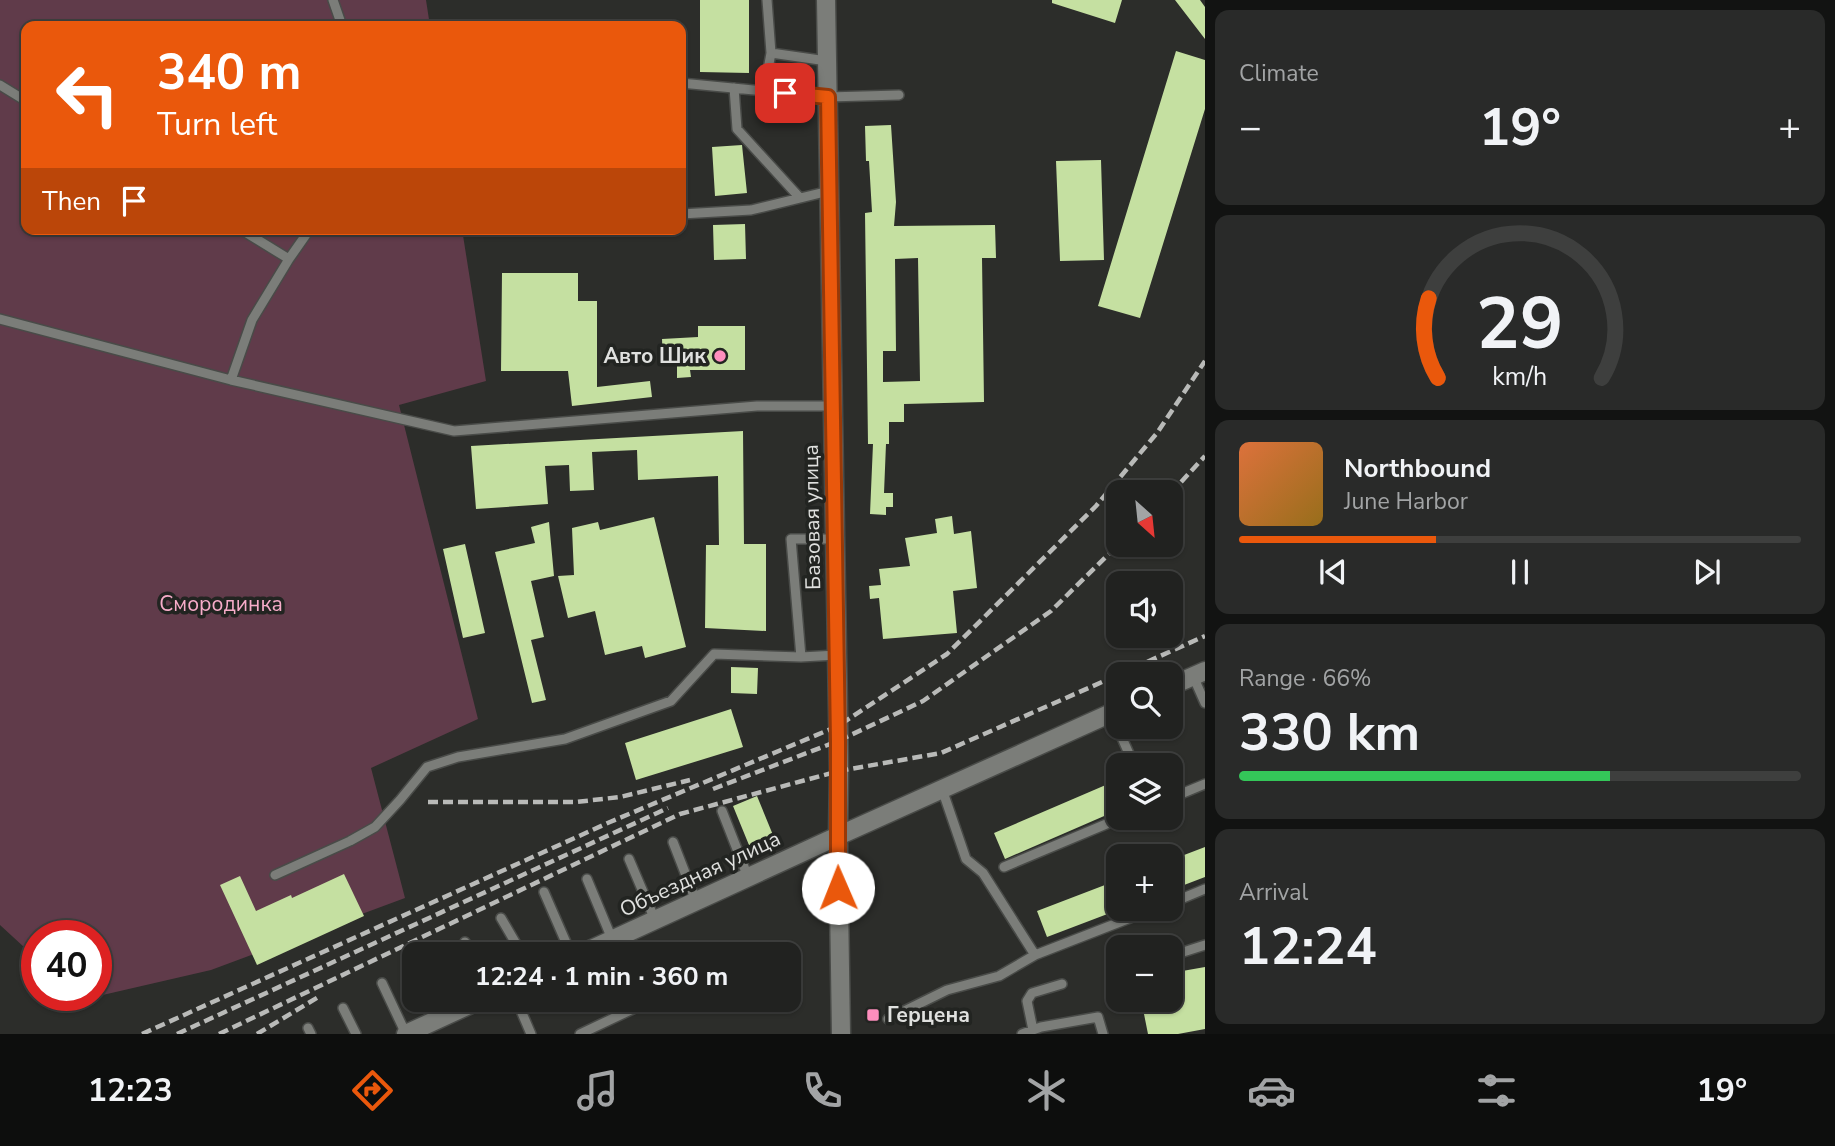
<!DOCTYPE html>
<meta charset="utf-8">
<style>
:root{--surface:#212220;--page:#292a29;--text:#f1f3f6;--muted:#a2a4a5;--line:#3e3f3e;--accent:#ea580c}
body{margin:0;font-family:"Nunito Sans",sans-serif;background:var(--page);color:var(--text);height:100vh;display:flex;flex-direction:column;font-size:26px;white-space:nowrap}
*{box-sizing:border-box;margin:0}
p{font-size:23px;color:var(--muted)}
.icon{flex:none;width:38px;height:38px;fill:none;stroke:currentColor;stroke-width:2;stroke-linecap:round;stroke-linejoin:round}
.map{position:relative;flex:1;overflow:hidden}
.details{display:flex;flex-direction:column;gap:10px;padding:10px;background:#121312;width:630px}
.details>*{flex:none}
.top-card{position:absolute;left:21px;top:21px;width:665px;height:214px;border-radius:14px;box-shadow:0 2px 5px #0004,0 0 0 2px var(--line);background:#ea580c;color:#fff;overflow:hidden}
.needle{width:46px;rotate:153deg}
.fabs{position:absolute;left:1106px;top:480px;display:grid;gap:14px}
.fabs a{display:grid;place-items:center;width:77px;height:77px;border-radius:14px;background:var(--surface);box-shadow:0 2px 5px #0004,0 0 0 2px var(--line);font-size:35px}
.speed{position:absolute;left:21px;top:920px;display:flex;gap:14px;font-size:35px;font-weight:700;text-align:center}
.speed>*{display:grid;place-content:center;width:91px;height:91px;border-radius:50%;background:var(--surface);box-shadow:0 2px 5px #0004,0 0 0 2px var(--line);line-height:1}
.speed .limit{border:10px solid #d22;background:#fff;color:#111}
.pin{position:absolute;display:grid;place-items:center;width:60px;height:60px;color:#fff;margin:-30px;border-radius:14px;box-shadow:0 4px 10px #0006}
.me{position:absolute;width:77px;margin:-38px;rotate:359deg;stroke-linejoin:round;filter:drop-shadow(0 0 5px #0008)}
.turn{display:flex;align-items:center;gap:24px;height:147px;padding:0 21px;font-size:32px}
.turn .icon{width:91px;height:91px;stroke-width:2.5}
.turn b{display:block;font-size:49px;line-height:60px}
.then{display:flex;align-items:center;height:66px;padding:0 21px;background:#0003;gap:14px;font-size:26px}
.big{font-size:52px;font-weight:700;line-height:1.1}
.details .widget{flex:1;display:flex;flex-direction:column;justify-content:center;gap:10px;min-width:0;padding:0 24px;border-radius:14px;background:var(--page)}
.details .dial{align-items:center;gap:0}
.dial svg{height:182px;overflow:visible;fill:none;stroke:var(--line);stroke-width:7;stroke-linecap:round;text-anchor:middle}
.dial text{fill:var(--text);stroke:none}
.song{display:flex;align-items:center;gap:21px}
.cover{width:84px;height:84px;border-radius:10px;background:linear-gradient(135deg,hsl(20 70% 55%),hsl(40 70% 35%))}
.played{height:7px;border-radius:4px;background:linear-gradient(90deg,var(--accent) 35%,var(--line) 35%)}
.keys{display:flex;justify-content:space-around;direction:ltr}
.heat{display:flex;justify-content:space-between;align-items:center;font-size:38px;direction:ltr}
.charge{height:10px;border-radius:5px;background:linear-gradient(90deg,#34c759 66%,var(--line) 0)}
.trip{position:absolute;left:402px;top:942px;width:399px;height:70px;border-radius:14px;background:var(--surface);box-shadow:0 2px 5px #0004,0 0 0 2px var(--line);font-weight:700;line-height:70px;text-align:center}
.dock{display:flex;height:112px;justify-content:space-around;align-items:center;background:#0d0e0d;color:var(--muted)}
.dock .icon{width:49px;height:49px}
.dock .current{color:var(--accent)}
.dock b{font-size:32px;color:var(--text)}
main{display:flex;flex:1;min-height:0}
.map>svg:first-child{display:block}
</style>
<main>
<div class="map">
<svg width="1205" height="1034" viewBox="0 0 1205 1034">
<rect width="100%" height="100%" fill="#2c2d2a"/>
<path fill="#603b4a" d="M0,0h426l4,26h-404v203h436l24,152 -87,24 79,314 -107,49 34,130 -194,72 -130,30 -5,-4h20v-60h-59v23l-37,-34z"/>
<path fill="#c5e0a1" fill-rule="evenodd" d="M700,0h49v73l-49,-1z
M1052,0h70l-7,23 -63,-20z
M1175,0h25l5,7v32z
M1176,51l29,9v49l-65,209 -42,-12z
M891,125l5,77 -2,24 101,-1 1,33h-14l2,144 -80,2v18h-15v22h-3l-2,49h9v14h-7v8l-16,-1 3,-70h-5l-3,-231 7,-1 -3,-51h-3l-1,-35zM918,258l2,123 -37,1v-31h13l-1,-92z
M742,145l5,48 -32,3 -3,-49z
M1101,160l3,100 -44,1 -4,-100z
M745,224l1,35 -32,1 -1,-35z
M502,273h76v28h19v86l53,-6 2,16 -80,9 -4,-35h-67z
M698,326h47v44h-55l1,7 -14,1v-13l-14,1 -1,-27 36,-2z
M743,431l1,113h22v87l-61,-3 1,-83h13l-1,-69 -80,4 -1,-30 -45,2 2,38 -24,1 -1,-26 -24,1 3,38 -72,5 -5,-63z
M952,516l2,18 17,-3 6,57 -24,3 4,42 -74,6 -4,-41 -9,1 -1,-13 12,-1 -2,-16 31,-3 -5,-28 32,-5 -2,-14z
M654,517l32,130 -41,11 -3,-12 -37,9 -10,-44 -27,7 -10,-42 16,-1 -2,-47 26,-6 2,8z
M549,522l5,54 -23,5 13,56 -13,3 15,60 -14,3 -37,-151 40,-9 -4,-16z
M465,544l20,89 -22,5 -20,-89z
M731,667l27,1 -1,26 -26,-1z
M731,709l12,38 -107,33 -11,-37z
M1115,781l3,8v21l-113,49 -11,-26z
M757,796l18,44 -24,10 -18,-44z
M1205,847v30l-34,13v-30z
M344,874l20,42 -107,49 -37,-80 20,-9 16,35 35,-16 1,3z
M1118,880v30l-71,27 -10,-26z
M1205,967v62l-27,5h-30l-7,-35h30v-26z"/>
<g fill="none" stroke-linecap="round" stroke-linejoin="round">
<g stroke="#494b48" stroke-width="12">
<path id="service" d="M333,0l9,26
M767,0l4,53 56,8
M681,83l147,14 71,-2
M0,85l26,16
M734,88l3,41 63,69
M764,91l7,-38
M681,214l70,-4 78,-19
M240,229l49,30
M0,319l231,61 223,51 303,-25h76
M231,380l21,-60 37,-61 21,-30
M801,657l-10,-118h44
M1193,676l12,27
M1111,713l23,52
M942,789l24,70 17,14 52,82
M1171,798l34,-14
M722,811l26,66
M673,842l23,59
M629,859l26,61
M1004,867l119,-50
M275,875l75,-34 25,-14 25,-27 27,-33 31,-10 107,-18 106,-38 43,-47 87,3 36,-2
M587,879l25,60
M544,892l27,62
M1171,903l34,-14
M501,918l21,36
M465,942l7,12
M1177,954l28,-9
M382,983l24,51
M442,999l7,15
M516,999l15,35
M343,1008l13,26
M888,1019l59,-29 52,-14 36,-21 121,-47
M308,1028l3,6
M1033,1030l-6,-29 5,-8 30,-9
M580,1034l74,-35
M1022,1034l19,-7 57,-10 5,17"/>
</g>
<g stroke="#494b48" stroke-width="21">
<path id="minor" d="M581,954l257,-118
M406,1034l76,-35"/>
</g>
<g stroke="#494b48" stroke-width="21">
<path id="tertiary" d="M838,836l3,198"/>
</g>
<g stroke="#494b48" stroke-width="21">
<path id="secondary" d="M826,0l13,771 -1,65 280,-126
M1171,686l34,-15"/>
</g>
<use href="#service" stroke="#7b7d79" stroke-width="9"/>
<use href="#minor" stroke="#7b7d79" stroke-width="18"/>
<use href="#tertiary" stroke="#7b7d79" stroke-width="18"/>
<use href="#secondary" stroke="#7b7d79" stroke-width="18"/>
<path stroke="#b9bab8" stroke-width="4.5" stroke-dasharray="10 5" stroke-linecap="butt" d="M1171,493l34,-37
M1120,674l85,-38
M713,789l125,-48 85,-40 128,-90 68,-67
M428,802h148l44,-5 70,-17
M142,1034l468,-212 228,-96 109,-72 149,-148 61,-73 48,-72
M177,1034l491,-226
M219,1034l461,-220 159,-43 102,-18 177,-78
M257,1034l63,-38"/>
</g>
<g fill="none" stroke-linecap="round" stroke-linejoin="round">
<g stroke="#983908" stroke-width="18">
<path id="route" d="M785,93l43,4 10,644v147"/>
</g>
<use href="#route" stroke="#ea580c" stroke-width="12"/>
</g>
<g fill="#fe8ebd" stroke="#222421" stroke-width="2.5">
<circle cx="720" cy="356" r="7"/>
<rect x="866" y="1008" width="14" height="14" rx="3.5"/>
</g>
<g text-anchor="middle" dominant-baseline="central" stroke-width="7" stroke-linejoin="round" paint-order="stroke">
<g font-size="21" font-weight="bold" fill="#e0e1df" stroke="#222421" text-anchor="end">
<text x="706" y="356">Авто Шик</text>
<text x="887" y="1015" text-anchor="start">Герцена</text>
</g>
<g font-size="21" fill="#e0e1df" stroke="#222421">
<text transform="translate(812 517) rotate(-91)">Базовая улица</text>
<text transform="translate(700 874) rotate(-25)">Объездная улица</text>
</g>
<g font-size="21" fill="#f7acc9" stroke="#222421">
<text x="221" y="604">Смородинка</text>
</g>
</g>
</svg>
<div class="fabs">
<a><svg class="needle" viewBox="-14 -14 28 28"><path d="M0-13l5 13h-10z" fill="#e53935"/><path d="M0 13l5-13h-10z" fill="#a2a4a5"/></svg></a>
<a><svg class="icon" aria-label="sound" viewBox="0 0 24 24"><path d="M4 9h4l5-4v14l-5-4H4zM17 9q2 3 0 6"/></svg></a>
<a><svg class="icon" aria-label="search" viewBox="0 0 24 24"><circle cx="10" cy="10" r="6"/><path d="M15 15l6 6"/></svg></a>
<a><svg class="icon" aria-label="layers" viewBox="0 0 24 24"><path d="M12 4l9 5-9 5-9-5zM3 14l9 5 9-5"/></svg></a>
<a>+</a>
<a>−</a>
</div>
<div class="speed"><div class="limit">40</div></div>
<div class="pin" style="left:785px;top:93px;background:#d93025"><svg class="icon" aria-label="arrive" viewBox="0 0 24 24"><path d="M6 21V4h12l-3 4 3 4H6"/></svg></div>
<svg class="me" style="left:838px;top:888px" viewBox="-20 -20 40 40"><circle r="19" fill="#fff"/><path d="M0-13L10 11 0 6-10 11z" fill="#ea580c"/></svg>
<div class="trip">12:24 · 1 min · 360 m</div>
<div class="top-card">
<div class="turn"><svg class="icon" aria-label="left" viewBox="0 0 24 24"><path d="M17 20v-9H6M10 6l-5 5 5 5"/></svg><div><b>340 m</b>Turn left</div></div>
<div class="then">Then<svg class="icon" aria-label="arrive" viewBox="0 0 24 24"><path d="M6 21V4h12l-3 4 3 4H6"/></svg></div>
</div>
</div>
<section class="details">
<div class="widget"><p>Climate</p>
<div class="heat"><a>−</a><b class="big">19°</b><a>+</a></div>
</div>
<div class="widget dial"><svg viewBox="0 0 100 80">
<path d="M14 69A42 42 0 1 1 86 69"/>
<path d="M14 69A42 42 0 0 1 10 34" stroke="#ea580c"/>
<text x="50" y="56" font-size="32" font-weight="700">29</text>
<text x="50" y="72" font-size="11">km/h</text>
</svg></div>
<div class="widget">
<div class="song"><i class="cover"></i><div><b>Northbound</b><p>June Harbor</p></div></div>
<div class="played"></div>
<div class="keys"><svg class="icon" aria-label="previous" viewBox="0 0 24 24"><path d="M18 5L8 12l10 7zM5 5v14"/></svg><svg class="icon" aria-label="pause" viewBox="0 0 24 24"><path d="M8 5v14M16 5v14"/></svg><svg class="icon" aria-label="next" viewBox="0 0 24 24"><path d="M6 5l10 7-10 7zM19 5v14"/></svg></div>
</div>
<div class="widget"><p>Range · 66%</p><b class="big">330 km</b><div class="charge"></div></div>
<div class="widget"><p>Arrival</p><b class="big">12:24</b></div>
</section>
</main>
<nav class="dock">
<b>12:23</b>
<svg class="icon current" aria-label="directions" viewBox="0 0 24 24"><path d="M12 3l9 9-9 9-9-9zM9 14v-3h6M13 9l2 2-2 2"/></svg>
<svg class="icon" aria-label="music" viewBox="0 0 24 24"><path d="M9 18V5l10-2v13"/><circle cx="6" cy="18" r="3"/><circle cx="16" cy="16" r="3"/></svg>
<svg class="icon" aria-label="phone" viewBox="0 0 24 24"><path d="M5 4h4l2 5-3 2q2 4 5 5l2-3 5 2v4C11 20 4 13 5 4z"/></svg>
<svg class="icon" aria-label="climate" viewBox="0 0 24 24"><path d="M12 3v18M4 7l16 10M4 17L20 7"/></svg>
<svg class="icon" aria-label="car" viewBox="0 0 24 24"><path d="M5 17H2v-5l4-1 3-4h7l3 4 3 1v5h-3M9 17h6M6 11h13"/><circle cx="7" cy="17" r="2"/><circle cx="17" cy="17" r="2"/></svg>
<svg class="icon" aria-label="filters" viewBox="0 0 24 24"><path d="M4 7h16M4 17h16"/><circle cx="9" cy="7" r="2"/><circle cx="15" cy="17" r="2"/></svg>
<b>19°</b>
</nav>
